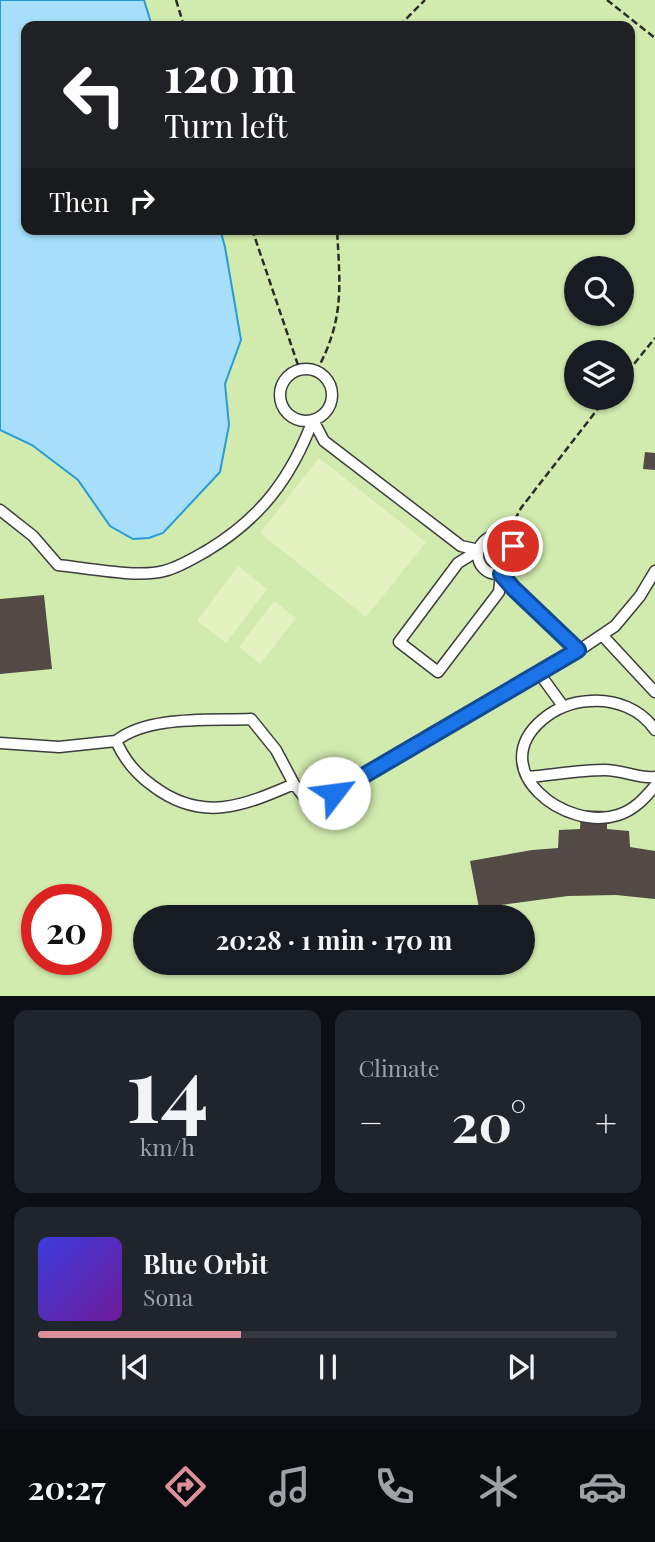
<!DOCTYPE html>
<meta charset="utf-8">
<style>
:root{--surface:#171b24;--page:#20242c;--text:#f1f3f6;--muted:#9ea1a6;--line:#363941;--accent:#dc919a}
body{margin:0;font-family:"Playfair Display",serif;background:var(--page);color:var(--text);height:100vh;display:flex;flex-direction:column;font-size:26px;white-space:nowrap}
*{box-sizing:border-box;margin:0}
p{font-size:23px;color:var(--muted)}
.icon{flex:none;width:38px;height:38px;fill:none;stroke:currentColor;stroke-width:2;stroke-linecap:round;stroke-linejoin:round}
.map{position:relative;height:996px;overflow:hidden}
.panel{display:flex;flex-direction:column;gap:14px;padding:14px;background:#0d0f14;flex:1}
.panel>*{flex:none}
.hud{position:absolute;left:21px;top:21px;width:614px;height:214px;border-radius:14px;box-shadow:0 2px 5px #0004;background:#202124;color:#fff;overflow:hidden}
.controls{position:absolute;left:564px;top:256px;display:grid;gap:14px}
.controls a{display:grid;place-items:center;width:70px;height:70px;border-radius:50%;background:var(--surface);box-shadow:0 2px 5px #0004;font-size:35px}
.speed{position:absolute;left:21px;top:884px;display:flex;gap:14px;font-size:35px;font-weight:700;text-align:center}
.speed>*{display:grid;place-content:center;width:91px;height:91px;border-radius:50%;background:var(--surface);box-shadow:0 2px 5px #0004;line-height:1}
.speed .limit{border:10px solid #d22;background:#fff;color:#111}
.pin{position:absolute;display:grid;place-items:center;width:60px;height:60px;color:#fff;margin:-30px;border:4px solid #fff;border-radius:50%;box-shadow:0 2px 7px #0007}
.me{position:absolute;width:77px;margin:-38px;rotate:60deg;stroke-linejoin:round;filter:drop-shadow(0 0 5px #0008)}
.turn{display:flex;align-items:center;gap:24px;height:147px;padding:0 28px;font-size:32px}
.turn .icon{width:91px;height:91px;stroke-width:2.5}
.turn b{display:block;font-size:49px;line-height:60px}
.then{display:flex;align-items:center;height:66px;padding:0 28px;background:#0003;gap:14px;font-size:26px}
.big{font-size:52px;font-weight:700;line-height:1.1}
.panel .card{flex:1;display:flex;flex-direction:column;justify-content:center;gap:10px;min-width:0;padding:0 24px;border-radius:14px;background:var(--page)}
.panel .dial{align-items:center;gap:0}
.dial b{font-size:91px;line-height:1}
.song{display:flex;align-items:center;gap:21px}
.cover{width:84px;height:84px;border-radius:10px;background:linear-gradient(135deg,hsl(240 70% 55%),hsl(280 70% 35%))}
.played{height:7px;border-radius:4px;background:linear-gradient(90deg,var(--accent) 35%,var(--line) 35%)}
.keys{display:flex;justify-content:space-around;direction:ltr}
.heat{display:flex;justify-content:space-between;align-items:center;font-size:38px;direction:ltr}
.panel .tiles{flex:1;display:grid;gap:14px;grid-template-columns:1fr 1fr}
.card:last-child{grid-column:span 2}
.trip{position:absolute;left:133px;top:905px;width:402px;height:70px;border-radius:35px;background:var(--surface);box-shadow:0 2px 5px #0004;font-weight:700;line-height:70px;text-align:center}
.menu{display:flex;height:112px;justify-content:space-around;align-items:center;background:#090b0e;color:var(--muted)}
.menu .icon{width:49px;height:49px}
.menu .active{color:var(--accent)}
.menu b{font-size:32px;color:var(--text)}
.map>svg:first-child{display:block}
</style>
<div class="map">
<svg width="655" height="996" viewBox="0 0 655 996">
<rect width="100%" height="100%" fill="#fff9e6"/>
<path fill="#d1ebae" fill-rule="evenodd" d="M0,0h655v996h-655zM26,26h604v203h-604zM576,268h45v45h-45zM576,352h45v45h-45zM37,900h59v59h-59zM145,917h378v45h-378z"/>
<path fill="#e3f2c0" d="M319,458l107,84 -60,75 -106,-84z
M238,566l29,23 -41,54 -29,-22z
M274,601l22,17 -36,46 -21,-17z"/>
<path fill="#a7dffb" stroke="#289ad7" stroke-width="2" d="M0,0h144l8,26h-126v203h194l5,18 16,93 -16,44 4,41 -9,47 -57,61 -14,5 -16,1 -23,-13 -32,-46 -46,-35 -32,-15z"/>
<path fill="#534a45" d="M645,452l10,1v17l-12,-1z
M44,595l8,74 -52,5v-75z
M581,810l26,1v18l22,2 1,16 25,4v48l-39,-4 -48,1 -89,12 -9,-47 62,-11 26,-2 1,-18 21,-1z"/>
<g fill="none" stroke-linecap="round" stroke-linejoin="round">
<g stroke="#3d3d3d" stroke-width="13">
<path id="service" d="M280 395a26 26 0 1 1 52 0a26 26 0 1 1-52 0Z
M313,420l11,21 137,105 18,4
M0,510l33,26 25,29c29,3 79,13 106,6 16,-4 30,-13 44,-21 53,-32 83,-72 105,-130
M478 555a19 19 0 1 1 38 0a19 19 0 1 1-38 0Z
M479,550l-21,13 -59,79 39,30 61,-80 2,-18
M501,574l12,14 65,63
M602,635l53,57
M539,673l24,33
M655,730c-14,-21 -40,-31 -65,-29 -19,1 -34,7 -48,19 -58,50 24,112 76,95 16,-5 26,-16 37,-29
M0,743l59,4 57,-6
M527,777c26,-2 51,-7 78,-7 17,0 36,9 50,7
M294,784l-18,-34 -25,-31c-40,2 -103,-4 -135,22 9,20 20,33 37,45 49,37 90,20 141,-2l17,22 267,-155 37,-25 25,-30 15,-25"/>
</g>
<path stroke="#2c2c2c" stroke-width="2.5" stroke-dasharray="7 3.5" stroke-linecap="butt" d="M176,0l8,26
M607,0l48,38
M399,26l26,-26
M252,229l48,142
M316,372c29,-53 24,-86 21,-143
M621,380l34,-42
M505,538l16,-30 86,-111"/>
<use href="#service" stroke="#fff" stroke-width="10"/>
</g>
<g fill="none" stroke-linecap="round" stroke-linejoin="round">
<g stroke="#114b97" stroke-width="18">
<path id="route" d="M334,793l244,-143 -65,-62 -12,-14c12,-5 17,-15 12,-28"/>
</g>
<use href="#route" stroke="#1a73e8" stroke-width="12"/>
</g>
</svg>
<div class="controls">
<a><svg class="icon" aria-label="search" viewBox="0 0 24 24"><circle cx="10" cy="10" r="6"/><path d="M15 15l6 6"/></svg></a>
<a><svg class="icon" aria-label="layers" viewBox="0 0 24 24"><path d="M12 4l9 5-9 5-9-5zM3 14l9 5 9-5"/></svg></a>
</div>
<div class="speed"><div class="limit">20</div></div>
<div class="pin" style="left:513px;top:546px;background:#d93025"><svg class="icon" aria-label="arrive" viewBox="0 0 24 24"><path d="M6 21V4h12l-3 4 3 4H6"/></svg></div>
<svg class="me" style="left:334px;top:793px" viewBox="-20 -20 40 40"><circle r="19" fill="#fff"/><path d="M0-13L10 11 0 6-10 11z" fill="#1a73e8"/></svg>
<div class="trip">20:28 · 1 min · 170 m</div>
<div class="hud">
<div class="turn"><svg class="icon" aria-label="left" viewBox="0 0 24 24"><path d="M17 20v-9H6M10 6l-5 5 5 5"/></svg><div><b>120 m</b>Turn left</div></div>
<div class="then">Then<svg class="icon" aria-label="right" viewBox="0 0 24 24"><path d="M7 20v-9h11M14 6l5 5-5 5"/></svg></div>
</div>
</div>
<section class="panel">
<div class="tiles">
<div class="card dial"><b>14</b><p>km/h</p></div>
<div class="card"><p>Climate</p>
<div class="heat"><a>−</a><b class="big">20°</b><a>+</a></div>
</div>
<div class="card">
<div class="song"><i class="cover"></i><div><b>Blue Orbit</b><p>Sona</p></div></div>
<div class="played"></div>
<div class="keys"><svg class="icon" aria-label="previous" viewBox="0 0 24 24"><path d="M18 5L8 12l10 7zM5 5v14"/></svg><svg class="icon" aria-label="pause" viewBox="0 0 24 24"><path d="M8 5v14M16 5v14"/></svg><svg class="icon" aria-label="next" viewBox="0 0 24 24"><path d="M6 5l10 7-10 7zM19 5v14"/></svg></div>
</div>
</div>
</section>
<nav class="menu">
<b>20:27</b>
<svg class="icon active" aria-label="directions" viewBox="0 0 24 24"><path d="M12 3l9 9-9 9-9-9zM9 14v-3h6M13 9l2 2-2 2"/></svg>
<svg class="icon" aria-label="music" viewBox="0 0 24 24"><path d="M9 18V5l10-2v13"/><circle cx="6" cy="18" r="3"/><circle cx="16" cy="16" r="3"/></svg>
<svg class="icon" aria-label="phone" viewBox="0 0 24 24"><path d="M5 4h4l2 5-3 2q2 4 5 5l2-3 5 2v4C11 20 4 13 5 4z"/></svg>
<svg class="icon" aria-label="climate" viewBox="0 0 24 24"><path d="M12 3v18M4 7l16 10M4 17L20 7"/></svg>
<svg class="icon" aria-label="car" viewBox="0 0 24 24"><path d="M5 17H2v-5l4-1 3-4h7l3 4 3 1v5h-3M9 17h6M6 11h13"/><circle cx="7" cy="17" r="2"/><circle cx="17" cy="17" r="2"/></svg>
</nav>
